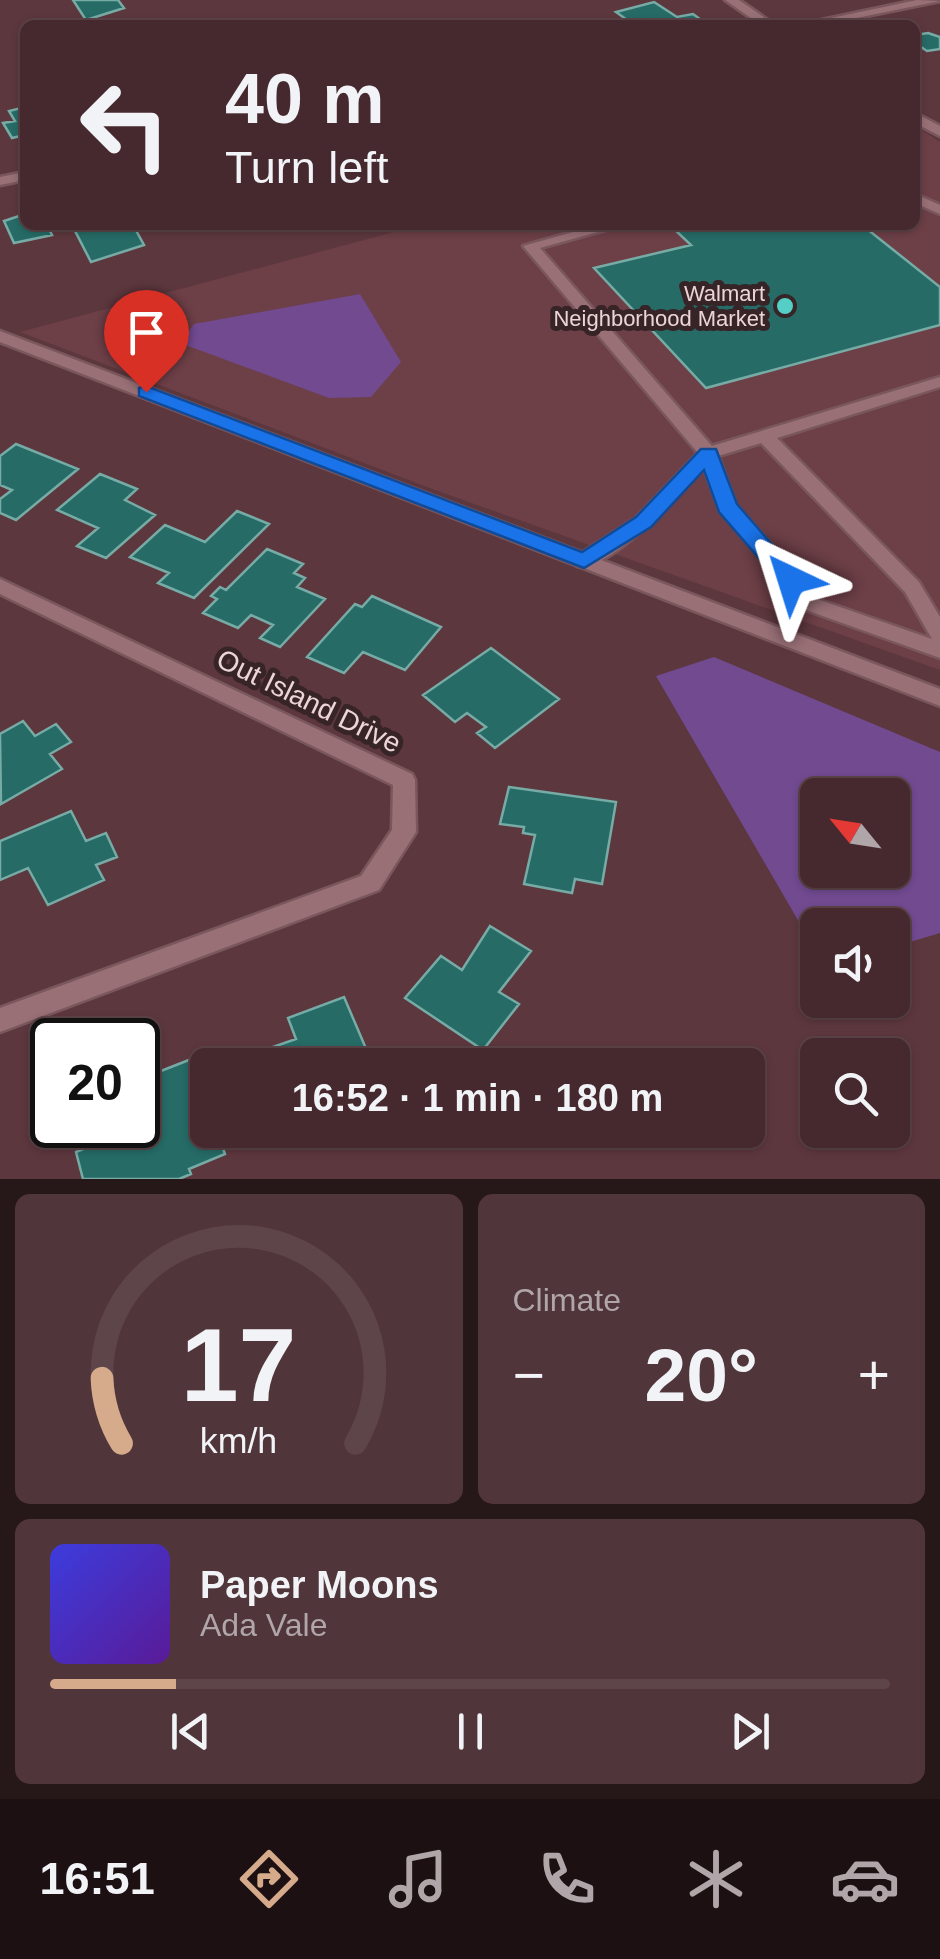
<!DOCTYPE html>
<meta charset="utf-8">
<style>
:root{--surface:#46292e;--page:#50353a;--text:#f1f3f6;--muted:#b0a6aa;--line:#5e454a;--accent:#d6ab8b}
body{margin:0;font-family:Helvetica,sans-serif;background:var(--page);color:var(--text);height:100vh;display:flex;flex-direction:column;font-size:38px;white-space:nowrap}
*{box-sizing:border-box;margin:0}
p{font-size:32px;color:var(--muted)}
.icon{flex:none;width:55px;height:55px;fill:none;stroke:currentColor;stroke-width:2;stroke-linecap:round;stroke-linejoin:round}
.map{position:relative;height:1179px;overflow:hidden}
.side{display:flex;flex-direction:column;gap:15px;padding:15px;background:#261719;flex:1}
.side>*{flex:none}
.top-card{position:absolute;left:20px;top:20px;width:900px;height:210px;border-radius:15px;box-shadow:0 2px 8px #0004,0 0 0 2px var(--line);background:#46292e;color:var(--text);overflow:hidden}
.needle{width:65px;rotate:300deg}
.fabs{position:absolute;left:800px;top:778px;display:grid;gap:20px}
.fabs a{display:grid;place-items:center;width:110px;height:110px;border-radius:15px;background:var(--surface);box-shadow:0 2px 8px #0004,0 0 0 2px var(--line);font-size:50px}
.speed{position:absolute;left:30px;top:1018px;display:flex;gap:20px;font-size:50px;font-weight:700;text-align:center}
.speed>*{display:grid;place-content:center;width:130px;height:130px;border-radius:50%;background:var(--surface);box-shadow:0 2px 8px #0004,0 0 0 2px var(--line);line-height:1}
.speed .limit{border:5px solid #111;border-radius:15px;background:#fff;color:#111}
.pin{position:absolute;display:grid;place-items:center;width:85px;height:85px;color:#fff;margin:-102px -42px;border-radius:50% 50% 50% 0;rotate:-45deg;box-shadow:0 0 10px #0007}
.pin .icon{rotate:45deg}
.me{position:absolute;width:110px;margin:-55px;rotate:319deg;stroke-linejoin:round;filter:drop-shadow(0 0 8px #0008)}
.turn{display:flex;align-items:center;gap:35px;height:210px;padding:0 40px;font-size:45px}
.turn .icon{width:130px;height:130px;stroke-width:2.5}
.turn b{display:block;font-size:70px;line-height:85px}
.big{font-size:75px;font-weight:600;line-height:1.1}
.side .tile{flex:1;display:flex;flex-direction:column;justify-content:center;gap:15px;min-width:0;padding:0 35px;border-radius:15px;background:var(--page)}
.side .dial{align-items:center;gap:0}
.dial svg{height:260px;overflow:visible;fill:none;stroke:var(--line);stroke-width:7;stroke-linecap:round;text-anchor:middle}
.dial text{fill:var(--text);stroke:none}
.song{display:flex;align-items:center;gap:30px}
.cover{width:120px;height:120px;border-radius:15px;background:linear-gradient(135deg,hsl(240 70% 55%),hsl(270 70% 35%))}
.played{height:10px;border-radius:5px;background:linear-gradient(90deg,var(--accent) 15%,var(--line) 15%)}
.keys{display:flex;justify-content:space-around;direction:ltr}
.heat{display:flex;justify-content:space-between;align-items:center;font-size:55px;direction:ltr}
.side .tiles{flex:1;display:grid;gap:15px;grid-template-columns:1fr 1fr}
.tile:last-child{grid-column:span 2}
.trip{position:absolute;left:190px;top:1048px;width:575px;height:100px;border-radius:15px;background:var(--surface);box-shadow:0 2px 8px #0004,0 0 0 2px var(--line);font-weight:600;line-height:100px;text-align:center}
.menu{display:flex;height:160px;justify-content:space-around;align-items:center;background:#1c1012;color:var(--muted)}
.menu .icon{width:70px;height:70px}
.menu .active{color:var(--accent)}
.menu b{font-size:45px;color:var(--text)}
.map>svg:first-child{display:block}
</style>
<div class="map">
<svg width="940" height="1179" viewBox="0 0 940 1179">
<rect width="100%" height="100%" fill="#5d373e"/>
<path fill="#6d3f47" d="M915,126l25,16v528l-505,-180 -415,-158 400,-107h495z"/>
<path fill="#714a90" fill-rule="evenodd" d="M360,294l41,68 -30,35 -42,1 -149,-55 14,-19z
M714,657l226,95v181l-47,14 -1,-22h-74l-1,28 -161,-277zM818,795h74v75h-74z"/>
<path fill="#266b66" stroke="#77aba6" stroke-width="2.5" d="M73,0h45l6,8 -38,12z
M654,2l23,15 16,-3 11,8 -52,3 -9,-6 -13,3 -14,-10z
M928,33l12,4v12l-13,2 -12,-8v-8z
M25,107v28l-13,3 -9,-15 12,-2 -6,-10z
M25,214v11h22l5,10 -38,8 -10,-22z
M72,225h61l11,20 -53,17z
M690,225l66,4 106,-4 78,62v38l-234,63 -112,-120 97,-23 -17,-16z
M16,444l62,25 -62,51 -16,-7v-14l12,-9 -12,-5v-29z
M100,474l37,15 -12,11 30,15 -49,43 -29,-12 21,-18 -41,-18z
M237,511l32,13 -75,74 -36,-15 11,-10 -39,-16 35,-32 40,17z
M267,549l36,15 -9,9 11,5 -8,9 28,12 -45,48 -20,-9 13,-13 -22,-10 -13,13 -35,-15 14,-14 -6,-3 9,-9 6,3z
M372,596l69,31 -36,43 -42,-18 -19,21 -37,-16 48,-53 7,3z
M491,648l68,51 -64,49 -18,-15 9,-6 -19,-14 -12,9 -32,-27z
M23,721l12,15 21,-12 15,18 -21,12 12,15 -61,35 -1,-70z
M509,787l107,15 -14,82 -27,-5 -3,14 -48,-9 11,-49 -12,-2 1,-6 -24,-3z
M71,811l15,30 20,-8 11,24 -21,8 8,15 -56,25 -20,-37 -28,12v-39z
M490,926l41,25 -32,41 20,12 -36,46 -78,-52 36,-42 21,14z
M344,997l29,68h-138l-2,-4 63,-22 -8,-21z
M194,1058l14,42v30h9l8,24 -36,15 2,5 -12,5h-96l-7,-27 80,-33 -13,-41z"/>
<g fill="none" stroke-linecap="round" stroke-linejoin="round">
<g stroke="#7a565d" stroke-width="5">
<path id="lane" d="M915,194l25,11v9l-25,-11z
M598,225h25l-83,23 172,198 228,-69v10l-163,51 142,144 21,35v41l-134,-48 -86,-99 -16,-43c-22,23 -95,105 -127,98l-3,-5 3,-5 59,-38 62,-65 -175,-207zM761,443l144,149 27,47 -112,-39 -84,-95 -18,-49z"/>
</g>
<g stroke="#7a565d" stroke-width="5">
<path id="street" d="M725,0h14l36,25h-14z
M917,0l23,1 -118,24h-24z
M915,113l25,13v10l-25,-13z
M25,172v8l-25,5v-8z
M0,331l940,358v17l-940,-364z
M0,579l412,195 3,6 1,52 -37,58 -379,142v-24l361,-132 31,-46 1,-45 -393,-191z"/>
</g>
<use href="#lane" fill="#987076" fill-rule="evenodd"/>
<use href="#street" fill="#987076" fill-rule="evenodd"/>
</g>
<path fill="#1a73e8" stroke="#114b97" stroke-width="2.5" d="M146,386l436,166 54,-35 65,-68h15l21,55 66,76 -12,8 -8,-2 -64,-74 -15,-42 -53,57 -67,41 -445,-172v-8z"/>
<circle fill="#55cec5" stroke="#362427" stroke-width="4" cx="785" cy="306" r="10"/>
<g text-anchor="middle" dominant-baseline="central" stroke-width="10" stroke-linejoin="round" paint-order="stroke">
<g font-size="22" fill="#ecd4d7" stroke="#362427" text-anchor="end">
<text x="765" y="293">Walmart<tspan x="765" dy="25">Neighborhood Market</tspan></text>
</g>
<g font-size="28" fill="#ecd4d7" stroke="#362427">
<text transform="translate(309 701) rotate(26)">Out Island Drive</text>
</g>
</g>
</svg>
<div class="fabs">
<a><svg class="needle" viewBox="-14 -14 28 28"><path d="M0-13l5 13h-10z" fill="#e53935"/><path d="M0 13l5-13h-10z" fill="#b0a6aa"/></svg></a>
<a><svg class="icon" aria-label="sound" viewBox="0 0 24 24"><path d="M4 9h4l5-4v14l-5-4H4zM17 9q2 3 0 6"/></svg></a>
<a><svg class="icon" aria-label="search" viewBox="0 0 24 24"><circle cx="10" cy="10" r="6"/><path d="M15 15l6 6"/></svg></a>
</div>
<div class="speed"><div class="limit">20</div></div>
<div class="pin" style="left:146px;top:392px;background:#d93025"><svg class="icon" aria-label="arrive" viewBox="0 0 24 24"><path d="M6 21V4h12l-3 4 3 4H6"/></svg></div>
<svg class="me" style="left:791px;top:580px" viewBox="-20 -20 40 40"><path d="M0-17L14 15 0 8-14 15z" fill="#1a73e8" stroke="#fff" stroke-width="4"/></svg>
<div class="trip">16:52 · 1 min · 180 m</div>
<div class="top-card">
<div class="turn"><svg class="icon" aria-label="left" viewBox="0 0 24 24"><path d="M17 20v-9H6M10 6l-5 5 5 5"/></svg><div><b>40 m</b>Turn left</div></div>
</div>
</div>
<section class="side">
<div class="tiles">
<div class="tile dial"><svg viewBox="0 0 100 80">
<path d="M14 69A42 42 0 1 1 86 69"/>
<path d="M14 69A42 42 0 0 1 8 49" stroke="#d6ab8b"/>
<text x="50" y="56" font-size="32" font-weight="700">17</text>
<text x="50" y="72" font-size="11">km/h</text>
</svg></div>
<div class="tile"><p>Climate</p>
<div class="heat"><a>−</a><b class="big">20°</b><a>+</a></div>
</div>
<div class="tile">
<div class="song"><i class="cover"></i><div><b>Paper Moons</b><p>Ada Vale</p></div></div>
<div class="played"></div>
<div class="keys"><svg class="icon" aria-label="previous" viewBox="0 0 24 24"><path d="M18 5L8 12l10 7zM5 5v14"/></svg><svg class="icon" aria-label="pause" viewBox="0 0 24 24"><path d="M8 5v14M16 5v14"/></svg><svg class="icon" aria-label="next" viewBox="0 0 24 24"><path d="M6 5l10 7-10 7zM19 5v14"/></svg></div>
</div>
</div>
</section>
<nav class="menu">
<b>16:51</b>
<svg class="icon active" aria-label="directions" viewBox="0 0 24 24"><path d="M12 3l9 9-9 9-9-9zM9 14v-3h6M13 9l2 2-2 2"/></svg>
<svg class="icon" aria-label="music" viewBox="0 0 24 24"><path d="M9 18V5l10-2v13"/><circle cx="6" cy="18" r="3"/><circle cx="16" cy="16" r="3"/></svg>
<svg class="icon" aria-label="phone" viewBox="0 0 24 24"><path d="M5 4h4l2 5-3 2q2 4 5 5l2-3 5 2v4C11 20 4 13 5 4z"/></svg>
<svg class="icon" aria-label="climate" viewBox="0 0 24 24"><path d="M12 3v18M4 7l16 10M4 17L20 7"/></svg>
<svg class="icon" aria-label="car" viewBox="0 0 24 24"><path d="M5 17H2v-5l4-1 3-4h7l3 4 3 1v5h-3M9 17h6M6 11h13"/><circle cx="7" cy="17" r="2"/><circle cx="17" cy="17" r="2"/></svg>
</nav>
